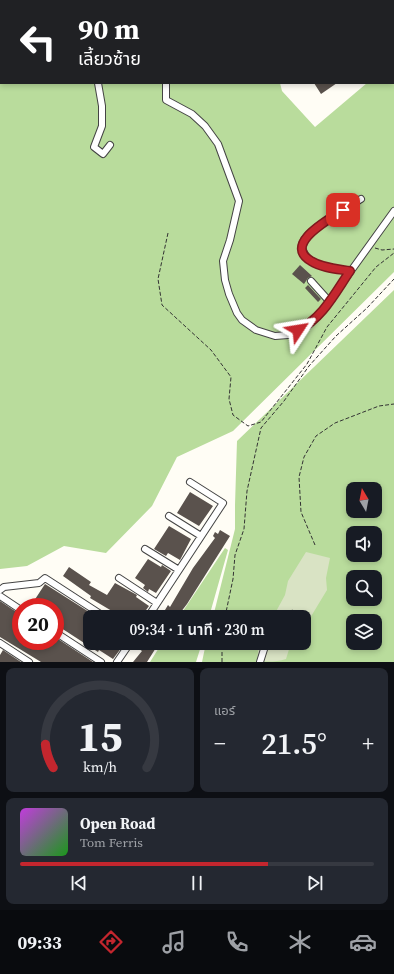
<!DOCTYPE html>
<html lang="th">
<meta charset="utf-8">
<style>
:root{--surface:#171b24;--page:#242831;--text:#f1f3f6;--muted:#9ea1a6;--line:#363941;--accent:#c4262e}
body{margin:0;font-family:"Source Serif 4","Noto Sans Thai",serif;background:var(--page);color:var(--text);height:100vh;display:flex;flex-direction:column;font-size:15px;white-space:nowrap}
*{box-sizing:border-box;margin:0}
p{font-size:13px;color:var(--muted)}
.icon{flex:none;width:22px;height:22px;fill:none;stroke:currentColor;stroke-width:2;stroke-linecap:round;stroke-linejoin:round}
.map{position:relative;height:662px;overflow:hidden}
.panel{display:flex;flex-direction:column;gap:6px;padding:6px;background:#0d0f14;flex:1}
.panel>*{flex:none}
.guide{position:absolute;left:0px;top:0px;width:394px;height:84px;box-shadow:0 2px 6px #0003;background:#202124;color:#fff;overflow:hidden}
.needle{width:26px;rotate:350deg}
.fabs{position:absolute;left:346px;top:482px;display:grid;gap:8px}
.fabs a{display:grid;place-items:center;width:36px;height:36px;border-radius:8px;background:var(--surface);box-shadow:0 2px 6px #0003;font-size:20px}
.speed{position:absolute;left:12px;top:598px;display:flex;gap:8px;font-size:20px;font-weight:700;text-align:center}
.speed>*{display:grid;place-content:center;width:52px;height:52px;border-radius:50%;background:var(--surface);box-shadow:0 2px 6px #0003;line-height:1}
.speed .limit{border:6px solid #d22;background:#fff;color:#111}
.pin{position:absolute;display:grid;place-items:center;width:34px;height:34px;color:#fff;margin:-17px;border-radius:8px;box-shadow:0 2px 6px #0006}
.me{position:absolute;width:44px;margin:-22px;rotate:57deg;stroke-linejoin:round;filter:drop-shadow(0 0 3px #0008)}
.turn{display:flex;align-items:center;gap:14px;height:84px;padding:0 12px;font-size:18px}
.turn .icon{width:52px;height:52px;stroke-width:2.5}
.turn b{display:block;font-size:28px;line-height:34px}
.big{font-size:30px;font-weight:600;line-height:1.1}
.panel .widget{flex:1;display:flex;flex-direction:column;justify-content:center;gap:6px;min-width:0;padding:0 14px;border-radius:8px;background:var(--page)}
.panel .dial{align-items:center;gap:0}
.dial svg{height:104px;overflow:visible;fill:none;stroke:var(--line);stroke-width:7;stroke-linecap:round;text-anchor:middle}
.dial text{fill:var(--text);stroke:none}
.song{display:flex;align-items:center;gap:12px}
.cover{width:48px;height:48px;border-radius:6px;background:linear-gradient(135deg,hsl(290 70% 55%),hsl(120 70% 35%))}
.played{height:4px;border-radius:2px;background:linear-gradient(90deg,var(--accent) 70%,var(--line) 70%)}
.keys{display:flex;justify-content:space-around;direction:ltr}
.heat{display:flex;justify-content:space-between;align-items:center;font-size:22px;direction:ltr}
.panel .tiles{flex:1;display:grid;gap:6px;grid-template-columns:1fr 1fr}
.widget:last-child{grid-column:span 2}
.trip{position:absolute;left:83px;top:610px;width:228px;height:40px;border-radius:8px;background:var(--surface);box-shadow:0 2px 6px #0003;font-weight:600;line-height:40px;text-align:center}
.dock{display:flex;height:64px;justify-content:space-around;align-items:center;background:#090b0e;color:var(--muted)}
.dock .icon{width:28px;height:28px}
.dock .selected{color:var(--accent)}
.dock b{font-size:18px;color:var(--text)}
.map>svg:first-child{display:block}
</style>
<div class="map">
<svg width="394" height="662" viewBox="0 0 394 662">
<rect width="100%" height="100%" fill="#fffdf5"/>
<path fill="#b9dc9c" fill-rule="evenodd" d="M0,0l252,1h-251v82h279l2,8 33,36 52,-44h26l1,-24v213l-161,159 -56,26 -25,49 -46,47 -42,-7 -37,20 -27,3z
M394,290v372h-192l4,-19h98v-26h-91l22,-88v-24l2,-64zM353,489h22v22h-22zM353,533h22v22h-22zM353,577h22v22h-22zM353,621h22v22h-22z
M225,548l3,2 -19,67h-30z
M162,643h40l-6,19h-46z"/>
<path fill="#d9e3c4" d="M306,552l24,6 -4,20 1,12 -23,38v-11h-31l12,-22 3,-14z
M259,643h32l-5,16c-9,3 -19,3 -29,2z"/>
<path fill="#5a524d" d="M314,83h23l-16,11z
M300,265l12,11 -4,2 -4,6 -12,-10z
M308,285l13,14 -3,3 -13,-14z
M190,492l23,14 -14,20 -22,-13z
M169,526l22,13 -11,21 -12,-7 -2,3 -12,-7z
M220,530l10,6 -43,68 -10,13h-15l1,-2h-1l6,-10 2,2 23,-39 22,-30 -2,-2 2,-4 3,2z
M148,559l13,8 1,-2 9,6 -15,22 -7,-4 -1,3 -5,-4 2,-3 -10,-7z
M69,567l22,15 -2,3 18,10 8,-12 22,12 -1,2 13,9 -8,11h-19l-32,-19 1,-2 -28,-20z
M45,584l52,33h-7v26h35l-12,16 -14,-9 -1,2 -43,-28v-17h-25z
M0,601l21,14v26h34v-4l38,25h-52l-41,-25z
M143,643h16l-12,19h-14l9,-11 -3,-2z
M3,650l18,12h-21v-7z"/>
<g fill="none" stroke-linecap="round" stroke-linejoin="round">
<g stroke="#444" stroke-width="8">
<path id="minor" d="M90,0l1,1
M115,0v1
M164,0v1
M382,0l1,1
M393,8l1,1
M393,19l1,-4
M98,83l4,23v20l-8,21 9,7 7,-9
M166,83v17l26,14 13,12 13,18 21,57 -9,39 -7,21 2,19 4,14 8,19 5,7 14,10 19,6 13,-1 20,-9 12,-12 74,-103
M350,271c-12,-2 -28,-3 -38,-10 -7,-4 -13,-14 -8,-21 7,-13 44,-33 57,-41
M311,281l18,20
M169,516l32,20
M145,549l34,21
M119,578l38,25
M0,590l4,-3 35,-4 6,-5 60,39
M0,596l21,14
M148,617l75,-114 -33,-21
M286,617l6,-3
M55,632l46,30
M0,643l29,19
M117,662l13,-19
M260,662l6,-19"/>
</g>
<path stroke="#333" stroke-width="1" stroke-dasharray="4 2" stroke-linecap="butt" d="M168,233l-10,46 4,26 49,45 20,27 -2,22 4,16 15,11 13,-4 46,-58 20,-37 49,-60 18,-14
M375,248l7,2 12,-1
M315,545l-14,-33 -2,-35 5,-20 12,-21 19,-13 44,-17 15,-2
M225,617l8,-38 2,-24 9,-26 3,-38 14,-63 23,-27 25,-35 27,-30 31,-28 27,-29
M222,662v-19"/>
<use href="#minor" stroke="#fff" stroke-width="6"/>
</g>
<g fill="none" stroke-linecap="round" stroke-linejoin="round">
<g stroke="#7f191e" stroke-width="10">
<path id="route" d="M298,330c24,-11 37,-37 52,-59 -12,-2 -28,-3 -39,-10 -29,-17 19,-42 32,-51"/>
</g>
<use href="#route" stroke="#c4262e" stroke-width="7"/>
</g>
</svg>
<div class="fabs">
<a><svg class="needle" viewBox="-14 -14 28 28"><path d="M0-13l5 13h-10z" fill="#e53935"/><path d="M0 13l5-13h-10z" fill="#9ea1a6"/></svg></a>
<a><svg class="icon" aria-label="sound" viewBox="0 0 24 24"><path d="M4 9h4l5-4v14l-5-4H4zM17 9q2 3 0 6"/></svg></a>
<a><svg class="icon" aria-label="search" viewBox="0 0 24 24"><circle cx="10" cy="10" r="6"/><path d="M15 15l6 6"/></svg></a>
<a><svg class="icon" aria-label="layers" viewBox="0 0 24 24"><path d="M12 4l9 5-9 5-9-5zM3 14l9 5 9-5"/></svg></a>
</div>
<div class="speed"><div class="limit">20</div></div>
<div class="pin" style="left:343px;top:210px;background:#d93025"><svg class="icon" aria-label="arrive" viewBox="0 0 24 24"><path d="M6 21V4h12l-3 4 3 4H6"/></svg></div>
<svg class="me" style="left:298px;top:330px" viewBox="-20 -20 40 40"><path d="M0-17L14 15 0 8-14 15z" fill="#c4262e" stroke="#fff" stroke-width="4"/></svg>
<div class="trip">09:34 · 1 นาที · 230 m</div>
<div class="guide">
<div class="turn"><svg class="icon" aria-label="left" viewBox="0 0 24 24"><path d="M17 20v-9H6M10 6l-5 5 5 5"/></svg><div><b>90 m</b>เลี้ยวซ้าย</div></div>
</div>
</div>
<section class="panel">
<div class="tiles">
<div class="widget dial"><svg viewBox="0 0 100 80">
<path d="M14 69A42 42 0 1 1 86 69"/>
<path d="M14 69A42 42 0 0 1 8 51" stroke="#c4262e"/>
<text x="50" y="56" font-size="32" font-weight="700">15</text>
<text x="50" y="72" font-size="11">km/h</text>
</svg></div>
<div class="widget"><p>แอร์</p>
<div class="heat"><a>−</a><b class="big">21.5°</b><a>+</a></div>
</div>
<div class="widget">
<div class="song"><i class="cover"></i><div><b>Open Road</b><p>Tom Ferris</p></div></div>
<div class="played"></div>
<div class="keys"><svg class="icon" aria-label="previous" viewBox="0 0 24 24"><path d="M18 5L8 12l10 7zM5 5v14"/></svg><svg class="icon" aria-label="pause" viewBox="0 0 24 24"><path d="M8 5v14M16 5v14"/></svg><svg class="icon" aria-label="next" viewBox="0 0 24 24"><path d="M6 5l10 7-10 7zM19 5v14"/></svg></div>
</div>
</div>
</section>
<nav class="dock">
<b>09:33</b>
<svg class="icon selected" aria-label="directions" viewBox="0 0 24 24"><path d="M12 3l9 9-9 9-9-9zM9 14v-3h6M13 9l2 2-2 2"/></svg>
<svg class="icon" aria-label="music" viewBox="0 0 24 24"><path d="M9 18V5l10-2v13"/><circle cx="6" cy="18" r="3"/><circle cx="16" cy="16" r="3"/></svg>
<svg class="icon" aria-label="phone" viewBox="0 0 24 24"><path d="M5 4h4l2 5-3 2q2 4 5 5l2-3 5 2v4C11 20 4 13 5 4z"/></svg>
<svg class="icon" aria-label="climate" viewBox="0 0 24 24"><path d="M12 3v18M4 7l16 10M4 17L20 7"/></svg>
<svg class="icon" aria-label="car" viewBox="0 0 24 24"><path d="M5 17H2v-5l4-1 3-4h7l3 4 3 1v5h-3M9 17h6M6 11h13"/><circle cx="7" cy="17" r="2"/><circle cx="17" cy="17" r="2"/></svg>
</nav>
